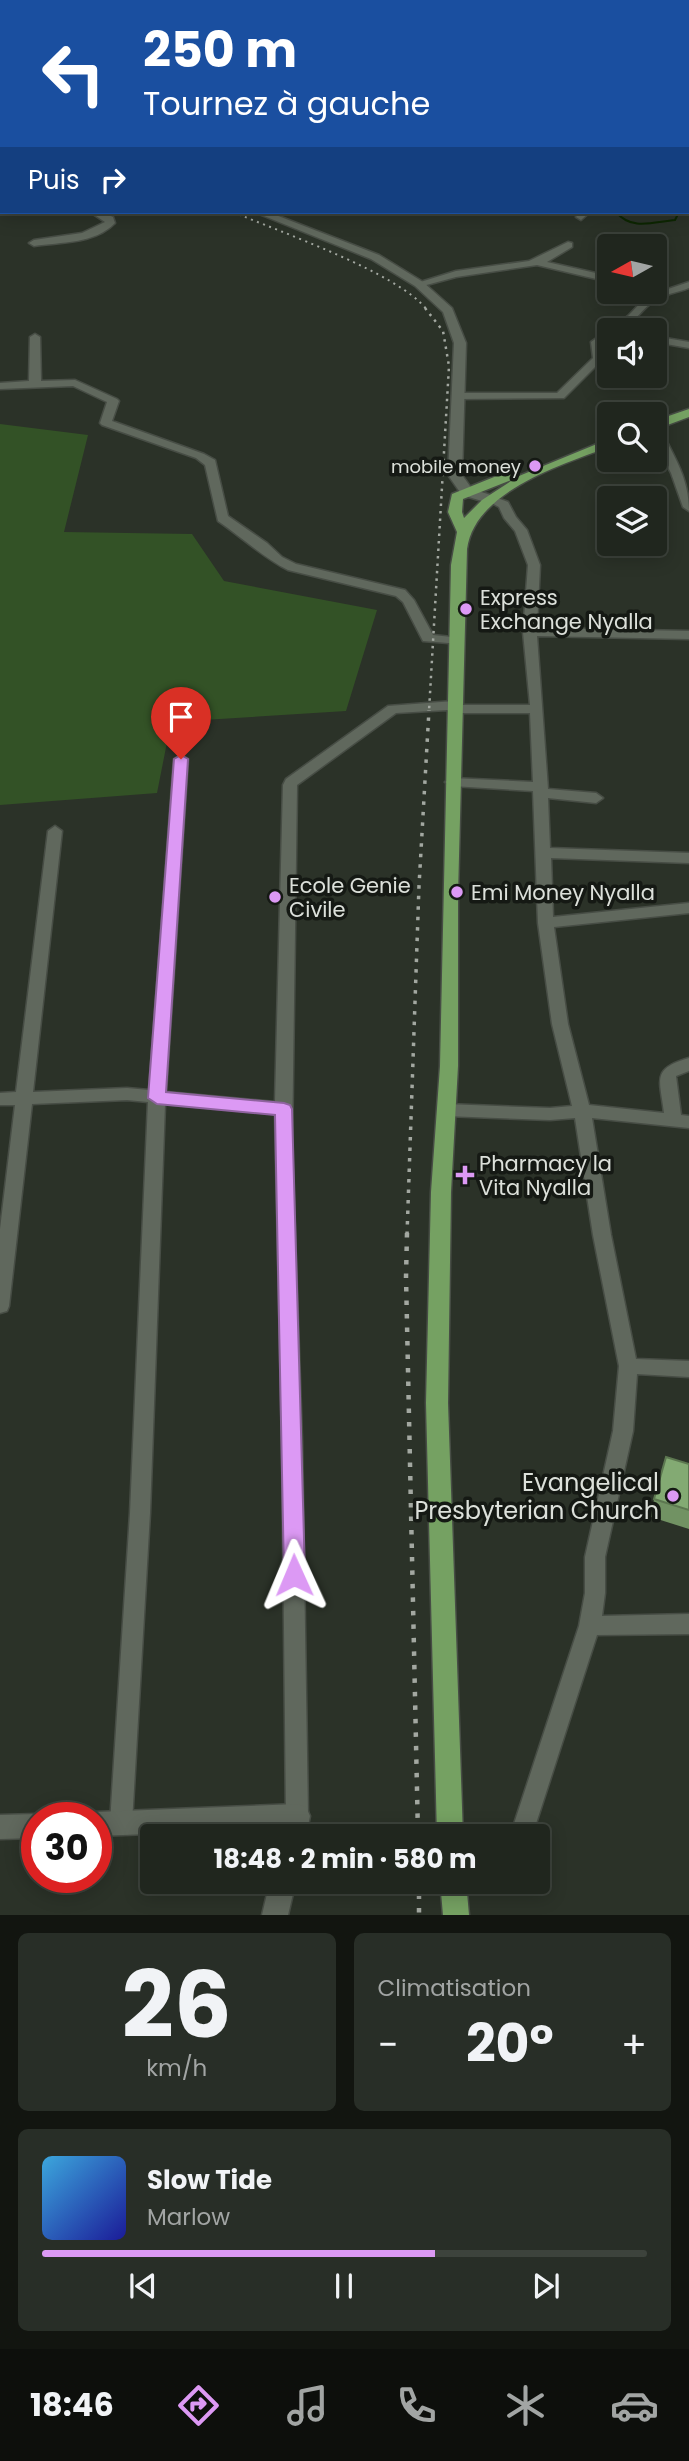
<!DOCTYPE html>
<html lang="fr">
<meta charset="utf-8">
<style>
:root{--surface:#20261e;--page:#282e27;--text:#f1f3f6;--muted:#a2a5a4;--line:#3d433c;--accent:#dc99f4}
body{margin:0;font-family:Poppins,sans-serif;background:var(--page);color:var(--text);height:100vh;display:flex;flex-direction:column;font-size:26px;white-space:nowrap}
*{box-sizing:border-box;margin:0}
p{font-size:23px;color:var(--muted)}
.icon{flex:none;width:38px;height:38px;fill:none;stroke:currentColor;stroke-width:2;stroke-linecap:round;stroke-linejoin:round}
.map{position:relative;height:1915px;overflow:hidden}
.drawer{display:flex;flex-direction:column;gap:18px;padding:18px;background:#121510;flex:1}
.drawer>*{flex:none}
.top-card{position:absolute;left:0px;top:0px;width:690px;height:214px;box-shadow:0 4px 18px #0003,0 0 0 2px var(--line);background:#1a4fa0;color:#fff;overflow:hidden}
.needle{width:46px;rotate:262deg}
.controls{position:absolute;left:597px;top:234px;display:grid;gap:14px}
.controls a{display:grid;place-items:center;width:70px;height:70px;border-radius:7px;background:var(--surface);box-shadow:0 4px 18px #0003,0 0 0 2px var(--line);font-size:35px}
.speed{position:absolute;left:21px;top:1802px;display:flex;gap:14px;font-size:35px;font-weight:700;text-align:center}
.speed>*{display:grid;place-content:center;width:91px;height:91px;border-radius:50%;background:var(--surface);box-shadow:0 4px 18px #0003,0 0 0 2px var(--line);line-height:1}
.speed .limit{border:10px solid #d22;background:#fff;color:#111}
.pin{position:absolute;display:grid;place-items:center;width:60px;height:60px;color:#fff;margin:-72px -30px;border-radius:50% 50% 50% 0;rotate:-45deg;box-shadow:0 0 7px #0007}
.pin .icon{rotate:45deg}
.me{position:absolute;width:77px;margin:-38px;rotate:359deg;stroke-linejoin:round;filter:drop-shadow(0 0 5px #0008)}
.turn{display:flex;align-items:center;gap:24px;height:147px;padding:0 28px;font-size:32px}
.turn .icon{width:91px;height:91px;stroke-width:2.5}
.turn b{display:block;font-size:49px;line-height:60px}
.then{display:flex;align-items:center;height:66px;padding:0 28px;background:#0003;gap:14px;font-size:26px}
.big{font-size:52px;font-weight:700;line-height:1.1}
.drawer .widget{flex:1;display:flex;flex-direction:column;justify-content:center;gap:10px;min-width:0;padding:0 24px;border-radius:10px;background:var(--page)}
.drawer .dial{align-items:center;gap:0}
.dial b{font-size:91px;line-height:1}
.song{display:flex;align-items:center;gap:21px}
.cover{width:84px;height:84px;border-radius:10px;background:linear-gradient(135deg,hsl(200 70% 55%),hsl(240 70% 35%))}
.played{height:7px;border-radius:4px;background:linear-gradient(90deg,var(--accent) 65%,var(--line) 65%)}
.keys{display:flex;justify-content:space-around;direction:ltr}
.heat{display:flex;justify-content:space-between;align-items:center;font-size:38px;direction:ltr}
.drawer .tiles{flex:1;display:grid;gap:18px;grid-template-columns:1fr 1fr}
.widget:last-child{grid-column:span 2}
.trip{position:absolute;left:140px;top:1824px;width:410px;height:70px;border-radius:7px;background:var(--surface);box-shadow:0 4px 18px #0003,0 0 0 2px var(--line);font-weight:700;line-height:70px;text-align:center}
.menu{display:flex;height:112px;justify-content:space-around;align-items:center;background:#0d0f0c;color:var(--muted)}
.menu .icon{width:49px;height:49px}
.menu .selected{color:var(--accent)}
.menu b{font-size:32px;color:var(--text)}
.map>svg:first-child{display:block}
</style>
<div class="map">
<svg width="689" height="1915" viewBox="0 0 689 1915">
<rect width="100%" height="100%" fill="#2b3228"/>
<path fill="#335226" d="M0,424l88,11 -24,97 128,2 32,47 153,29 -31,101 -175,11 -14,71 -157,12z"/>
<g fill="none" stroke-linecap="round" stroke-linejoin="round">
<path stroke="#0d2702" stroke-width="2" d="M616,212c16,19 37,10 59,8l3,-6 6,-2"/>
<g stroke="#474d45" stroke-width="3">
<path id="street" d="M19,0h8v2h-8z
M77,0h8v2h-8z
M285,0h9l-10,2z
M317,0h11l2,2h-12z
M480,0h9l-11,2z
M0,4h2v4h-2z
M0,22h2v4h-2z
M2,97v6l-2,1v-6z
M0,112h2v6h-2z
M689,113v7l-1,1v-7z
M0,139h2v6h-2z
M688,150h1v7l-1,-1z
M2,195v6l-2,1v-6z
M90,212h12l11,5 2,6c-20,21 -54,19 -81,23l-5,-3 5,-3 48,-7 23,-11z
M580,212h10l-9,8 -5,-3z
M568,242l4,1v4l-25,15 62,14v6l-72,-17 -81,12 -37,10 -5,-3 42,-13 73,-10z
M689,282v6c-10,4 -24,6 -33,12 -18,10 -23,31 -47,31v7l-8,7 3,13 -40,40 -106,1 -6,-3 6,-3h99l36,-35 -2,-16 37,-26 19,-20z
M35,334l5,3 1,44 34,-1 42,19 2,2 -7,20 92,33 11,6 13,56 39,27 15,14 14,7 109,26 9,10 19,35 28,3v6l-38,-3 -20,-39 -7,-6 -108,-26c-24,-12 -48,-34 -70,-49l-13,-56 -9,-7 -94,-33 -2,-2 7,-21 -34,-16 -73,3v-6l29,-2 1,-44z
M654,336l35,6v6l-35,-6z
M654,425l6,3c14,29 29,50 29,83l-6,-4 -12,-34 -17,-33z
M492,496l16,6 8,15 11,13 13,35 -3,63 152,3v8l-152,-3 11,153 48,4 7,5 -7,5 -48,-5 2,50 139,5v10l-138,-5 2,59 136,-14v10l-135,14 14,97 21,81 75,8c-4,-34 -13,-44 25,-55v13l-13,5 5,39 8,1v12l-97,-10 19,117 25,124 53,2v16l-52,-3 -4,57 -28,126v36l-3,23 87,-2v20l-92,1 -65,201h-22l69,-210 6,-33v-36l28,-126 6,-65 -26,-131 -18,-117 -25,2 -104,-4 -6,-2 -2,-4 2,-4 6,-2 104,4 22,-2 -20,-82 -14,-101 -5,-132 -81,-5 -7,-4 7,-4 81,4 -3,-69h-76l-7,-3 -51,3 -99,72 -5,362 10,294 6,375 -3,8 -8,3 -8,-3 -3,-8 -4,-375 -7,-327 -110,-10 -15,409 -18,310 -3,8 -8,3 -8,-3 -3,-8 20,-310 18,-411 -21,-2 -95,4 -23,202 -2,5 -7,2v-84l15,-124h-15v-12l16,-1 32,-261 7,-5 7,5 -29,261 94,-4 22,2 25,-331 7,-4 7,4 -22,333 109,10 8,-317 3,-6 102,-73 66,-5 7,4h69l-7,-73 5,-67 -13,-34 -11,-13 -5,-11 -13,-7z"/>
</g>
<g stroke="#474d45" stroke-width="3">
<path id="secondary" d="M193,0h10l-10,2z
M254,212h14l111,43 44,27 29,26 14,35 -4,132 10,14 25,8v6l-5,1 -30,-9 -14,-20 6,-132 -11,-31 -28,-26 -44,-27z
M297,1804l9,3 4,9 -4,20h-26l2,-7 -186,7v-18h-10l10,-6z
M37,1814l9,4h-9v20l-37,1v-24z
M270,1881h26l-8,34h-26z"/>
</g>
<g stroke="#474d45" stroke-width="3">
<path id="primary" d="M689,409v8l-35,13v-9z
M609,439v8c-48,18 -134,44 -142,102l-9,346v171l-7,126 -3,211 15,433h-26l-11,-433 5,-211 9,-126 11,-501 6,-33 -9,-20 4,-18 57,-23h10v5zM514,479l-32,21 -18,18 -2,-6 1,-13z
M440,1881h26l3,34h-26z"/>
</g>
<use href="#street" fill="#60685d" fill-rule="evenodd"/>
<use href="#secondary" fill="#60685d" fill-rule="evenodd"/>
<use href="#primary" fill="#75a162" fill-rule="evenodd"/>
<path stroke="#a3a8a1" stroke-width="2" stroke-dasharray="2 4.5" stroke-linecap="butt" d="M233,212c47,20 166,61 194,98"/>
<path stroke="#a3a8a1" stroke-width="2.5" stroke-dasharray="2.5 5" stroke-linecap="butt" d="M425,308l18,23 6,35 -20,345"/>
<path stroke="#a3a8a1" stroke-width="3.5" stroke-dasharray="3.5 7" stroke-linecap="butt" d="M407,1235l12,-349 10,-176"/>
<path stroke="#a3a8a1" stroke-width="4.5" stroke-dasharray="4.5 9" stroke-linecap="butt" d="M407,1233l-1,44 12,559
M419,1881v34"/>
</g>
<path fill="#719263" d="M689,1464v65l-38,-12 3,-18z"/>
<path fill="#83aa73" stroke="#5c7750" stroke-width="2" d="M666,1457l23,7v46l-35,-11z"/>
<path fill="#dc99f4" stroke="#8f639f" stroke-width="2" d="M181,755l7,4 -22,333 118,11 6,2 2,4 13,466 -3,6 -8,3 -7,-3 -3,-6 -9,-460 -118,-11 -9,-6 26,-339z"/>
<g fill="#dc99f4" stroke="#151914" stroke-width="2.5">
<circle cx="535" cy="466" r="7"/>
<circle cx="466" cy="609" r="7"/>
<circle cx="457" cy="892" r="7"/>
<circle cx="275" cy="897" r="7"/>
<path d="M461.5 1164.5h7v7h7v7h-7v7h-7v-7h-7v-7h7z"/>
<circle cx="673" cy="1496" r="7"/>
</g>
<g text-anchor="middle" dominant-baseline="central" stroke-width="7" stroke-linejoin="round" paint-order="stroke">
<g font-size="18" fill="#dce0da" stroke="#151914" text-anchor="end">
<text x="521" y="466">mobile money</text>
</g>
<g font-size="21" fill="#dce0da" stroke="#151914" text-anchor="start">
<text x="480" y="597">Express<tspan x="480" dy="24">Exchange Nyalla</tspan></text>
<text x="289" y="885">Ecole Genie<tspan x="289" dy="24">Civile</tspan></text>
<text x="471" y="892">Emi Money Nyalla</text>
<text x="479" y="1163">Pharmacy la<tspan x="479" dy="24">Vita Nyalla</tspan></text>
</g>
<g font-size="24" fill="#dce0da" stroke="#151914" text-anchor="end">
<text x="659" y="1482">Evangelical<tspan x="659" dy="28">Presbyterian Church</tspan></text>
</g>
</g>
</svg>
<div class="controls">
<a><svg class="needle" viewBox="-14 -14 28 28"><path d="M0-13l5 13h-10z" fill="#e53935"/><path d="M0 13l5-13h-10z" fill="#a2a5a4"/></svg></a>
<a><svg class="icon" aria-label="sound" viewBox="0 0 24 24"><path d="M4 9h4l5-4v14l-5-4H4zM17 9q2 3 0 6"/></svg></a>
<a><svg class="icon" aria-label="search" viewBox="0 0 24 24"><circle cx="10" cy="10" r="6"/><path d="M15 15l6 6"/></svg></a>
<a><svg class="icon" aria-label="layers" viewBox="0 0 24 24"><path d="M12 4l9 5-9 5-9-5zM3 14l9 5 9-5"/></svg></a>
</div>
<div class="speed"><div class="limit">30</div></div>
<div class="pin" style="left:181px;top:759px;background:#d93025"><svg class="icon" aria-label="arrive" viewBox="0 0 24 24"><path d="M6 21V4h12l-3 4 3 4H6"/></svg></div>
<svg class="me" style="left:294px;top:1575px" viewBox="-20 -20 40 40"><path d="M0-17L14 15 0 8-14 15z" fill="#dc99f4" stroke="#fff" stroke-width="4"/></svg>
<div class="trip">18:48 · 2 min · 580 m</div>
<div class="top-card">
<div class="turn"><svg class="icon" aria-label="left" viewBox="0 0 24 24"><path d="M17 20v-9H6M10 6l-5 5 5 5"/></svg><div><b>250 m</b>Tournez à gauche</div></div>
<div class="then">Puis<svg class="icon" aria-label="right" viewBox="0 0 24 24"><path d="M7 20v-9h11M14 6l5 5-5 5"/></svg></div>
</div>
</div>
<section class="drawer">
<div class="tiles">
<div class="widget dial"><b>26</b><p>km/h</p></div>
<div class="widget"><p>Climatisation</p>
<div class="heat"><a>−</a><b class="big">20°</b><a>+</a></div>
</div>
<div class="widget">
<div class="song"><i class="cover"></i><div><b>Slow Tide</b><p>Marlow</p></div></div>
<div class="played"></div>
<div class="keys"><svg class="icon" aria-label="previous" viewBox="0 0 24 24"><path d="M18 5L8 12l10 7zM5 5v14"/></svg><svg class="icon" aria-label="pause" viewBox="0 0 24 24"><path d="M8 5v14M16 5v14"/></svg><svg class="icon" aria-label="next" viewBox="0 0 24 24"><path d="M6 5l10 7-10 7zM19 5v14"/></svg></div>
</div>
</div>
</section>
<nav class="menu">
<b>18:46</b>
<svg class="icon selected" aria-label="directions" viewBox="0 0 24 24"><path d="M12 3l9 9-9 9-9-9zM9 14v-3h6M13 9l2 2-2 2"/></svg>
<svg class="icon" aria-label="music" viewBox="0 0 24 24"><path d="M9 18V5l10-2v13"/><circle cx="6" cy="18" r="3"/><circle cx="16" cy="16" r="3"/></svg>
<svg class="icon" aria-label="phone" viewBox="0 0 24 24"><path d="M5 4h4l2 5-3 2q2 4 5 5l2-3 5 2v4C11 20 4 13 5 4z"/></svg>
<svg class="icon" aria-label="climate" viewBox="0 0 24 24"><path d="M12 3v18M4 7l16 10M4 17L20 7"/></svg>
<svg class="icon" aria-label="car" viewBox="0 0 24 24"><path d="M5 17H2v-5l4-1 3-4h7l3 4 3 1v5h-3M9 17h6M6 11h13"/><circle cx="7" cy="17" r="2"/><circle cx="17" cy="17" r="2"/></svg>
</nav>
